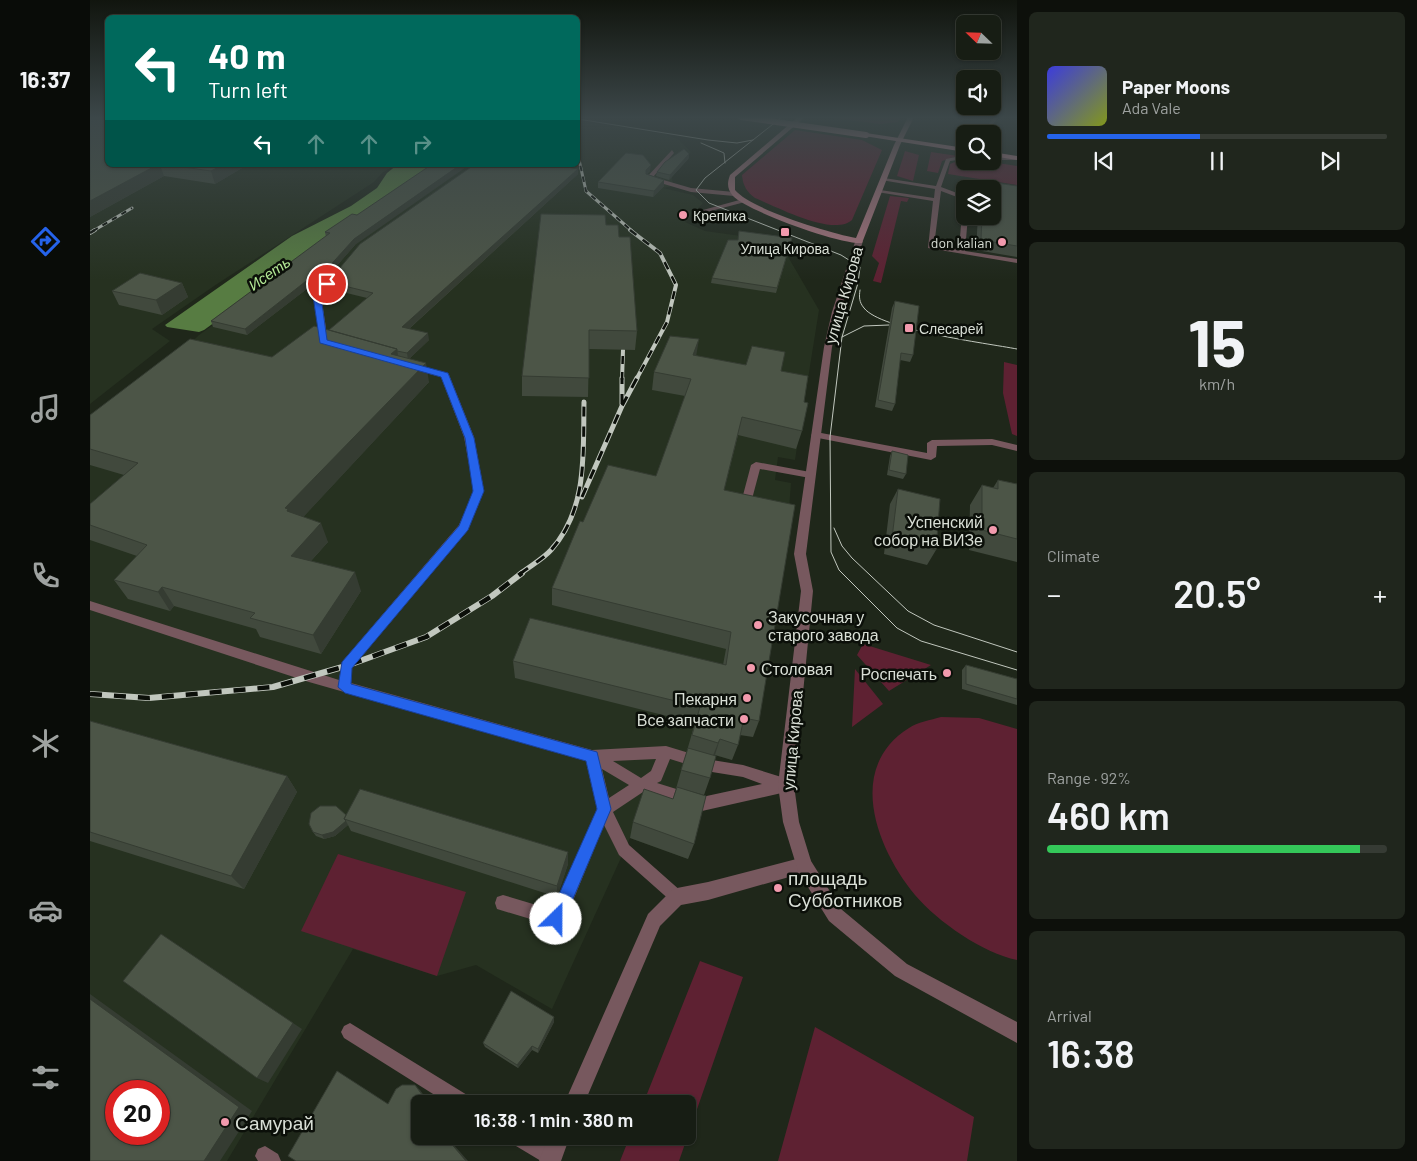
<!DOCTYPE html>
<meta charset="utf-8">
<style>
:root{--surface:#171d14;--page:#20261d;--text:#f1f3f6;--muted:#9ea2a0;--line:#363b34;--accent:#2563eb}
body{margin:0;font-family:Barlow,sans-serif;background:var(--page);color:var(--text);height:100vh;display:flex;flex-direction:column;font-size:19px;white-space:nowrap}
*{box-sizing:border-box;margin:0}
p{font-size:16px;color:var(--muted)}
.icon{flex:none;width:28px;height:28px;fill:none;stroke:currentColor;stroke-width:2;stroke-linecap:round;stroke-linejoin:round}
.map{position:relative;flex:1;overflow:hidden}
.side{display:flex;flex-direction:column;gap:12px;padding:12px;background:#0d100b;width:400px}
.side>*{flex:none}
.guide{position:absolute;left:15px;top:15px;width:475px;height:152px;border-radius:8px;box-shadow:0 1px 4px #0004,0 0 0 1px var(--line);background:#00695c;color:#fff;overflow:hidden}
.needle{width:32px;rotate:293deg}
.tools{position:absolute;left:866px;top:15px;display:grid;gap:10px}
.tools a{display:grid;place-items:center;width:45px;height:45px;border-radius:8px;background:var(--surface);box-shadow:0 1px 4px #0004,0 0 0 1px var(--line);font-size:25px}
.speed{position:absolute;left:15px;top:1080px;display:flex;gap:10px;font-size:25px;font-weight:700;text-align:center}
.speed>*{display:grid;place-content:center;width:65px;height:65px;border-radius:50%;background:var(--surface);box-shadow:0 1px 4px #0004,0 0 0 1px var(--line);line-height:1}
.speed .limit{border:8px solid #d22;background:#fff;color:#111}
.pin{position:absolute;display:grid;place-items:center;width:42px;height:42px;color:#fff;margin:-21px;border:2px solid #fff;border-radius:50%;box-shadow:0 1px 5px #0007}
.me{position:absolute;width:55px;margin:-28px;rotate:23deg;stroke-linejoin:round;filter:drop-shadow(0 0 4px #0008)}
.turn{display:flex;align-items:center;gap:18px;height:105px;padding:0 20px;font-size:22px}
.turn .icon{width:65px;height:65px;stroke-width:2.5}
.turn b{display:block;font-size:35px;line-height:42px}
.lanes{display:flex;align-items:center;height:48px;padding:0 20px;background:#0003;justify-content:center;gap:25px;direction:ltr}
.lanes .off{opacity:.35}
.big{font-size:38px;font-weight:600;line-height:1.1}
.side .card{flex:1;display:flex;flex-direction:column;justify-content:center;gap:8px;min-width:0;padding:0 18px;border-radius:8px;background:var(--page)}
.side .dial{align-items:center;gap:0}
.dial b{font-size:65px;line-height:1}
.song{display:flex;align-items:center;gap:15px}
.cover{width:60px;height:60px;border-radius:8px;background:linear-gradient(135deg,hsl(240 70% 55%),hsl(70 70% 35%))}
.played{height:5px;border-radius:2px;background:linear-gradient(90deg,var(--accent) 45%,var(--line) 45%)}
.keys{display:flex;justify-content:space-around;direction:ltr}
.heat{display:flex;justify-content:space-between;align-items:center;font-size:28px;direction:ltr}
.charge{height:8px;border-radius:4px;background:linear-gradient(90deg,#34c759 92%,var(--line) 0)}
.trip{position:absolute;left:321px;top:1095px;width:285px;height:50px;border-radius:8px;background:var(--surface);box-shadow:0 1px 4px #0004,0 0 0 1px var(--line);font-weight:600;line-height:50px;text-align:center}
main{display:flex;flex:1;min-height:0}
.tabs{display:flex;flex-direction:column;width:90px;justify-content:space-around;align-items:center;background:#090c08;color:var(--muted)}
.tabs .icon{width:35px;height:35px}
.tabs .on{color:var(--accent)}
.tabs b{font-size:22px;color:var(--text)}
.map>svg:first-child{display:block}
</style>
<main>
<nav class="tabs">
<b>16:37</b>
<svg class="icon on" aria-label="directions" viewBox="0 0 24 24"><path d="M12 3l9 9-9 9-9-9zM9 14v-3h6M13 9l2 2-2 2"/></svg>
<svg class="icon" aria-label="music" viewBox="0 0 24 24"><path d="M9 18V5l10-2v13"/><circle cx="6" cy="18" r="3"/><circle cx="16" cy="16" r="3"/></svg>
<svg class="icon" aria-label="phone" viewBox="0 0 24 24"><path d="M5 4h4l2 5-3 2q2 4 5 5l2-3 5 2v4C11 20 4 13 5 4z"/></svg>
<svg class="icon" aria-label="climate" viewBox="0 0 24 24"><path d="M12 3v18M4 7l16 10M4 17L20 7"/></svg>
<svg class="icon" aria-label="car" viewBox="0 0 24 24"><path d="M5 17H2v-5l4-1 3-4h7l3 4 3 1v5h-3M9 17h6M6 11h13"/><circle cx="7" cy="17" r="2"/><circle cx="17" cy="17" r="2"/></svg>
<svg class="icon" aria-label="filters" viewBox="0 0 24 24"><path d="M4 7h16M4 17h16"/><circle cx="9" cy="7" r="2"/><circle cx="15" cy="17" r="2"/></svg>
</nav>
<div class="map">
<svg width="927" height="1161" viewBox="0 0 927 1161">
<rect width="100%" height="100%" fill="#1f271a"/>
<path fill="#263120" fill-rule="evenodd" d="M0,117l18,48h287l-13,8 -8,9 -160,104 -62,43 18,12 -80,63z
M488,121l87,13 14,6 12,12 -19,25 1,9 -10,2 30,7 10,8 -18,19 20,9 85,12 -3,12 32,55 -24,150 -17,-3 -3,23 16,3 -3,40 -49,211 -7,26 -18,-5 -26,104 -58,-21 -78,171 -76,-44 -39,11 -84,-27 -126,212h-137v-730l60,-48 49,-48 236,-170h143zM26,1091h43v43h-43z"/>
<path fill="#5e2132" d="M736,117h74l-2,5 -18,2z
M705,130l67,10 20,10 -30,70c-19,17 -75,-13 -97,-22 -8,-6 -12,-12 -13,-23z
M815,151l14,4 -6,26 -16,-5z
M841,152l27,4 -16,5 -4,12 -11,-2z
M875,158v3h20l32,5v19l-69,-11 2,-10z
M800,196l19,2 -2,4 -6,-1 -20,82 -8,-2 6,-18 -7,-7z
M914,362l13,3v71l-5,-2 -9,-41z
M773,644l68,21 -42,26 -32,-36z
M765,669l28,35 -31,23z
M851,717l38,1 38,11v231c-34,-7 -79,-38 -102,-65 -38,-46 -70,-127 -6,-167 8,-6 22,-8 32,-11z
M248,854l128,38 -29,84 -136,-45z
M610,961l43,16 -64,184h-59l10,-25h58v-32h-45z
M725,1027l159,90 -7,44h-189z"/>
<path fill="#577c42" d="M307,165h35l-228,165 -5,2 -32,-5 -2,-2 127,-89 59,-30 26,-18 10,-15z"/>
<g fill="none" stroke-linecap="round" stroke-linejoin="round">
<path fill="#77585e" fill-rule="evenodd" d="M904,117h5l-7,8h-4z
M582,150l2,3 -21,24 38,11 43,4 3,2 -3,2 -43,-4 -44,-13v-2z
M875,155v4l-15,2 -9,26 24,9v4l-24,-9 -7,55 25,3 3,-36 3,-2v5h3l-3,35 52,8v4l-89,-15 5,-47 -56,-9 3,-2 54,8 1,-9 -54,-9 3,-2 52,8 10,-27z
M902,156h25v4h-25z
M653,199l3,2 -1,1 -38,10 -10,11 -5,-1 11,-12z
M248,269l4,2 -21,25 7,45 -4,2 -4,-2 -7,-45 23,-26z
M324,364l35,11 25,62 10,54 -16,39 -116,138 -1,15 241,67 74,-4 46,14 31,5 48,15 2,5 -2,5 -5,2 -84,19 -59,-19 -30,20 16,33 53,47 3,5 -3,5 -5,3 -5,-3 -53,-47 -15,-30 -41,100 -6,2 -60,-18 -2,-6 2,-6 6,-2 50,15 44,-101 -11,-48 -277,-79 -219,-72v-9l249,79 3,-18 117,-137 15,-34 -10,-54 -23,-60 -30,-8v-4zM566,759l-5,12 -10,7 -28,-17zM580,759l42,13 31,5 19,7 -60,13 -45,-14 4,-2zM512,769l27,16 -20,13z
M726,432l111,21v-10l5,-3 60,-1 25,6v6l-25,-6 -55,1 -1,11 -5,3 -118,-23 -2,-2z
M666,462l54,10 5,3 -5,3 -50,-9 -8,30 -5,3 -5,-3 9,-34z
M260,1023l122,75 3,6h-26l-105,-66 -3,-6 3,-6z
M419,1136c19,0 44,0 53,21l-2,4h-19l-30,-18z
M175,1146l13,8 3,7h-23l-3,-5 3,-7z"/>
<path fill="#77585e" fill-rule="evenodd" d="M714,857l6,2 2,6 -2,6 -102,29 -27,5 -21,21 -76,178h-20l84,-190 23,-23 6,-3 31,-6z
M459,1136h21l-9,25h-22z"/>
<path fill="#77585e" fill-rule="evenodd" d="M766,239l7,2 -23,71 -8,35 -26,207 7,37 -19,194 5,37 12,39 30,48 66,55 110,58v21l-122,-67 -66,-55 -31,-50 -15,-49 -5,-37 23,-194 -7,-37 30,-207 8,-35z"/>
<path fill="#a7757f" fill-rule="evenodd" d="M708,117h7l-70,60v13c17,20 95,43 121,48l38,-93 14,-28h6l-14,28 -38,98c-21,2 -115,-32 -129,-47 -6,-7 -6,-13 -3,-21z"/>
<path fill="#cb8b99" fill-rule="evenodd" d="M776,133l99,15v4l-101,-16z
M902,152l25,4v4l-25,-4z"/>
<path stroke="#c1c7be" stroke-width="1" d="M692,117l-77,61 -9,12 13,13 132,52 19,12 -2,16 -16,54 -12,100 1,115 8,18 58,58 24,13 96,29
M488,119l130,21 29,3 16,-3
M611,143l23,10 1,10
M770,290c-1,7 -1,12 4,18 17,22 122,35 153,41
M752,337l22,-11 25,-1
M744,528l8,18 10,12 56,53 26,14 83,27"/>
<g stroke="#c1c7be" stroke-width="3">
<path id="rail-far3" d="M488,155l8,36 46,40
M3,231l39,-23"/>
</g>
<g stroke="#c1c7be" stroke-width="4">
<path id="rail-far2" d="M540,230l30,23 16,32 -9,37 -31,58
M0,233l5,-3
M532,380l1,-30"/>
</g>
<g stroke="#c1c7be" stroke-width="5">
<path id="rail-far1" d="M532,404v-26
M492,497l40,-91 15,-28
M430,574c10,-8 23,-15 31,-24 37,-41 32,-97 33,-148"/>
</g>
<g stroke="#c1c7be" stroke-width="6">
<path id="rail" d="M0,694l59,4 124,-11 73,-21 80,-29 66,-41 30,-23"/>
</g>
<use href="#rail-far3" stroke="#0b0f09" stroke-width="2" stroke-dasharray="5.5" stroke-linecap="butt"/>
<use href="#rail-far2" stroke="#0b0f09" stroke-width="2.5" stroke-dasharray="8" stroke-linecap="butt"/>
<use href="#rail-far1" stroke="#0b0f09" stroke-width="3" stroke-dasharray="10" stroke-linecap="butt"/>
<use href="#rail" stroke="#0b0f09" stroke-width="4.5" stroke-dasharray="12" stroke-linecap="butt"/>
<path stroke="#cb8b99" stroke-width="6" d="M651,117l125,18"/>
</g>
<path fill="#41493d" d="M0,117l18,48h133l1,3 -27,16 -51,-8 -74,41z
M599,158l-20,22 -13,-4 1,-4z
M384,165h84l20,4v5l-169,155 20,11 -20,19 20,23 -126,135 25,25 -17,19 50,30 -40,63 -61,-17 -4,-8 -82,-23 -4,5 -42,-12 -14,-19 23,-24 -47,-16v-36l34,-29 -34,-10v-50l182,-58 57,-27 38,-32 -37,-9 -2,-7z
M560,171l-3,3 17,6v6l-11,11 -55,-9v-6z
M893,181l34,5v71l-41,-7 2,-34h14v-27h-12z
M267,215l-2,30 -36,41 -7,-1 -65,50 -34,-8 -2,-6 115,-84 -1,-5z
M516,225l13,12 18,94 -2,19 -46,-1 -1,48 -66,-1v-20z
M702,238l-16,55 -65,-10 1,-5z
M92,283l6,14 -26,18 -43,-10 -7,-14z
M805,301l18,54 -3,7 -10,-2 -5,44 -3,7 -17,-4 17,-99z
M606,356l85,15 23,31 -2,29 -6,18 -58,-14 -14,55 35,231 -6,16 -13,-2 -2,10 -6,15 -17,-5 -5,23 -6,17 -21,-6 11,55 -6,15 -58,-21 3,-16 40,-23 22,-76 -180,-45 -2,-17 210,4 3,-16 -174,-44v-17l31,-66 73,-46 29,-80 -33,-6 2,-18z
M802,451l14,23 -3,5 -16,-4 3,-19z
M908,480l19,4v78l-48,-12 1,-45 12,-20 11,3z
M808,489l38,61 -9,15 -43,-11 6,-50z
M876,665l51,14v26l-55,-16v-19z
M0,721l197,55 10,16 -53,97 -154,-48z
M256,815l222,37v12l-11,33 -206,-66 -3,-6 -13,11 -11,3 -8,-3 -3,-4z
M464,1017v5l-16,31 -6,-3 -14,18 -33,-21 -2,-4z"/>
<path fill="#353c32" d="M599,154v4l-20,22 1,-5z
M67,165h3l4,11 -74,41v-16z
M132,165h19l1,3 -27,16 -4,-13z
M370,165h9l-114,80 -36,41 -2,-6 37,-41z
M561,165l-1,6 -4,5v-6z
M488,169v5l-175,160 -1,-7z
M574,180v6l-11,11 1,-6z
M220,278l2,7 -65,50 -2,-6z
M92,283l6,14 -26,18 -6,-15z
M338,333l1,7 -21,20 -1,-7z
M609,339l-3,18 -3,-2z
M307,349l3,19 -9,-14z
M336,363l3,19 -134,144 -10,-18z
M231,523l7,19 -30,33 -7,-19z
M265,572l6,19 -40,63 -8,-19z
M72,587l12,19 -4,5 -12,-19z
M630,739l-5,16 -3,3 6,-15z
M197,776l10,16 -53,97 -13,-13z
M256,821l2,4 -13,11 -11,3 -2,-4z
M478,852v12l-11,33v-11z
M0,994l162,117 -32,50h-16l-114,-162z
M464,1017v5l-16,31v-4z
M203,1023l9,6 -34,54 -11,-5z
M442,1046v4l-14,18 -1,-3z
M325,1085l5,5 8,11v3h-4z
M330,1113v12l-4,-3z
M359,1141l4,3 15,17h-2z"/>
<path fill="#4c5547" stroke="#353c32" fill-rule="evenodd" d="M0,117h18v48h49l-67,36z
M594,149l5,5 -19,21 -13,-3 8,-10z
M536,153l17,2 8,10 -5,5v4l18,6 -10,11 -56,-9z
M79,165h53l-11,6z
M341,165h29l-106,74 -37,41 -7,-2 -65,51 -34,-8 119,-88 -5,-1 27,-18 5,1z
M384,165h82l22,4 -176,158 26,6 -21,20 -10,-2v-2l-68,-19 44,-37 -45,-11 32,-38z
M893,181l34,5v60l-36,-6 1,-24h10v-27h-9z
M451,214l64,1 1,10h12l1,12h11l7,94 -48,-1v48l-67,-2z
M649,231l53,7 -15,50 -65,-10 16,-38h10z
M50,273l42,10 -26,17 -44,-9z
M805,301l24,5 -6,49 -12,-2 -6,51 -17,-4z
M224,326l83,23 -6,5 35,9 -141,145 3,1 -1,2 34,12 -30,33 64,16 -42,63 -63,-17 5,-5 -93,-26 -4,5 -44,-12 33,-35 -57,-20v-21l48,-41 -48,-14v-34l100,-76 82,18z
M580,336l29,3 -6,16 53,10 6,-19 33,6 -4,19 27,5 -4,26 4,1 -6,28 -60,-14 -18,73 71,15 -36,216 -15,-3 -6,27 -18,-6 -2,4 -26,-8 8,-28 -187,-46 17,-43 196,47 5,-33 -179,-44 28,-67 3,1 25,-57 48,11 35,-97 -37,-7z
M802,451l16,4 -2,19 -17,-4z
M908,480l19,4v55l-35,-9v-45l16,4z
M808,489l42,10 -4,51 -44,-12z
M876,665l51,14v20l-51,-15z
M0,721l197,55 -56,100 -141,-44z
M598,748l28,8 -6,22 -29,-8z
M587,787l29,9 -12,48 -61,-22 11,-33 29,10z
M270,789l208,63 -11,34 -213,-67z
M230,806h16l10,9 -2,4 2,2 -13,11 -11,3 -9,-3 -4,-8 2,-11z
M71,934l132,89 -36,55 -134,-97z
M421,991l43,26 -16,32 -6,-3 -15,19 -34,-22z
M0,999l149,108 -35,54h-114zM26,1091h43v43h-43z
M247,1071l51,33 8,-15 6,-4h13l8,11 1,8h-4v9l-4,9 4,3v11h20l9,5 17,20h-170l-8,-5z"/>
<linearGradient id="sky" x2="0" y2="1"><stop stop-color="#11150e"/><stop offset="0.42" stop-color="#3c4749"/><stop offset="1" stop-color="#3c4749" stop-opacity="0"/></linearGradient>
<rect width="927" height="280" fill="url(#sky)"/>
<path fill="#2563eb" stroke="#184099" d="M235,282l6,2 -10,12 6,44 121,33 26,65 10,53 -16,39 -116,138 -1,16 246,68 14,57 -49,116 -6,2 -5,-2 -3,-6 49,-110 -11,-48 -241,-68 -7,-6 4,-25 117,-136 14,-35 -8,-53 -24,-61 -121,-34 -7,-47z"/>
<g fill="#f29aad" stroke="#0b0f09" stroke-width="2">
<circle cx="593" cy="215" r="5"/>
<rect x="690" y="227" width="10" height="10" rx="2.5"/>
<circle cx="912" cy="242" r="5"/>
<rect x="814" y="323" width="10" height="10" rx="2.5"/>
<circle cx="903" cy="530" r="5"/>
<circle cx="668" cy="625" r="5"/>
<circle cx="661" cy="668" r="5"/>
<circle cx="857" cy="673" r="5"/>
<circle cx="657" cy="698" r="5"/>
<circle cx="654" cy="719" r="5"/>
<circle cx="688" cy="888" r="5"/>
<circle cx="135" cy="1122" r="5"/>
</g>
<g text-anchor="middle" dominant-baseline="central" stroke-width="5" stroke-linejoin="round" paint-order="stroke">
<g font-size="14" fill="#d9dfd6" stroke="#0b0f09" text-anchor="start">
<text x="603" y="215">Крепика</text>
<text x="902" y="242" text-anchor="end">don kalian</text>
<text x="695" y="248" text-anchor="middle">Улица Кирова</text>
<text x="829" y="328">Слесарей</text>
</g>
<g font-size="15" font-style="italic" fill="#b3e995" stroke="#0b0f09">
<text transform="translate(179 273) rotate(-35)">Исеть</text>
</g>
<g font-size="16" fill="#d9dfd6" stroke="#0b0f09">
<text transform="translate(753 295) rotate(-74)">улица Кирова</text>
<text transform="translate(702 740) rotate(-85)">улица Кирова</text>
</g>
<g font-size="16" fill="#d9dfd6" stroke="#0b0f09" text-anchor="end">
<text x="893" y="521">Успенский<tspan x="893" dy="18">собор на ВИЗе</tspan></text>
<text x="678" y="616" text-anchor="start">Закусочная у<tspan x="678" dy="18">старого завода</tspan></text>
<text x="671" y="668" text-anchor="start">Столовая</text>
<text x="847" y="673">Роспечать</text>
<text x="647" y="698">Пекарня</text>
<text x="644" y="719">Все запчасти</text>
</g>
<g font-size="19" fill="#d9dfd6" stroke="#0b0f09" text-anchor="start">
<text x="698" y="877">площадь<tspan x="698" dy="22">Субботников</tspan></text>
<text x="145" y="1122">Самурай</text>
</g>
</g>
</svg>
<div class="tools">
<a><svg class="needle" viewBox="-14 -14 28 28"><path d="M0-13l5 13h-10z" fill="#e53935"/><path d="M0 13l5-13h-10z" fill="#9ea2a0"/></svg></a>
<a><svg class="icon" aria-label="sound" viewBox="0 0 24 24"><path d="M4 9h4l5-4v14l-5-4H4zM17 9q2 3 0 6"/></svg></a>
<a><svg class="icon" aria-label="search" viewBox="0 0 24 24"><circle cx="10" cy="10" r="6"/><path d="M15 15l6 6"/></svg></a>
<a><svg class="icon" aria-label="layers" viewBox="0 0 24 24"><path d="M12 4l9 5-9 5-9-5zM3 14l9 5 9-5"/></svg></a>
</div>
<div class="speed"><div class="limit">20</div></div>
<div class="pin" style="left:237px;top:284px;background:#d93025"><svg class="icon" aria-label="arrive" viewBox="0 0 24 24"><path d="M6 21V4h12l-3 4 3 4H6"/></svg></div>
<svg class="me" style="left:466px;top:919px" viewBox="-20 -20 40 40"><circle r="19" fill="#fff"/><path d="M0-13L10 11 0 6-10 11z" fill="#2563eb"/></svg>
<div class="trip">16:38 · 1 min · 380 m</div>
<div class="guide">
<div class="turn"><svg class="icon" aria-label="left" viewBox="0 0 24 24"><path d="M17 20v-9H6M10 6l-5 5 5 5"/></svg><div><b>40 m</b>Turn left</div></div>
<div class="lanes"><svg class="icon" aria-label="left" viewBox="0 0 24 24"><path d="M17 20v-9H6M10 6l-5 5 5 5"/></svg><svg class="icon off" aria-label="ahead" viewBox="0 0 24 24"><path d="M12 20V5M6 11l6-6 6 6"/></svg><svg class="icon off" aria-label="ahead" viewBox="0 0 24 24"><path d="M12 20V5M6 11l6-6 6 6"/></svg><svg class="icon off" aria-label="right" viewBox="0 0 24 24"><path d="M7 20v-9h11M14 6l5 5-5 5"/></svg></div>
</div>
</div>
<section class="side">
<div class="card">
<div class="song"><i class="cover"></i><div><b>Paper Moons</b><p>Ada Vale</p></div></div>
<div class="played"></div>
<div class="keys"><svg class="icon" aria-label="previous" viewBox="0 0 24 24"><path d="M18 5L8 12l10 7zM5 5v14"/></svg><svg class="icon" aria-label="pause" viewBox="0 0 24 24"><path d="M8 5v14M16 5v14"/></svg><svg class="icon" aria-label="next" viewBox="0 0 24 24"><path d="M6 5l10 7-10 7zM19 5v14"/></svg></div>
</div>
<div class="card dial"><b>15</b><p>km/h</p></div>
<div class="card"><p>Climate</p>
<div class="heat"><a>−</a><b class="big">20.5°</b><a>+</a></div>
</div>
<div class="card"><p>Range · 92%</p><b class="big">460 km</b><div class="charge"></div></div>
<div class="card"><p>Arrival</p><b class="big">16:38</b></div>
</section>
</main>
